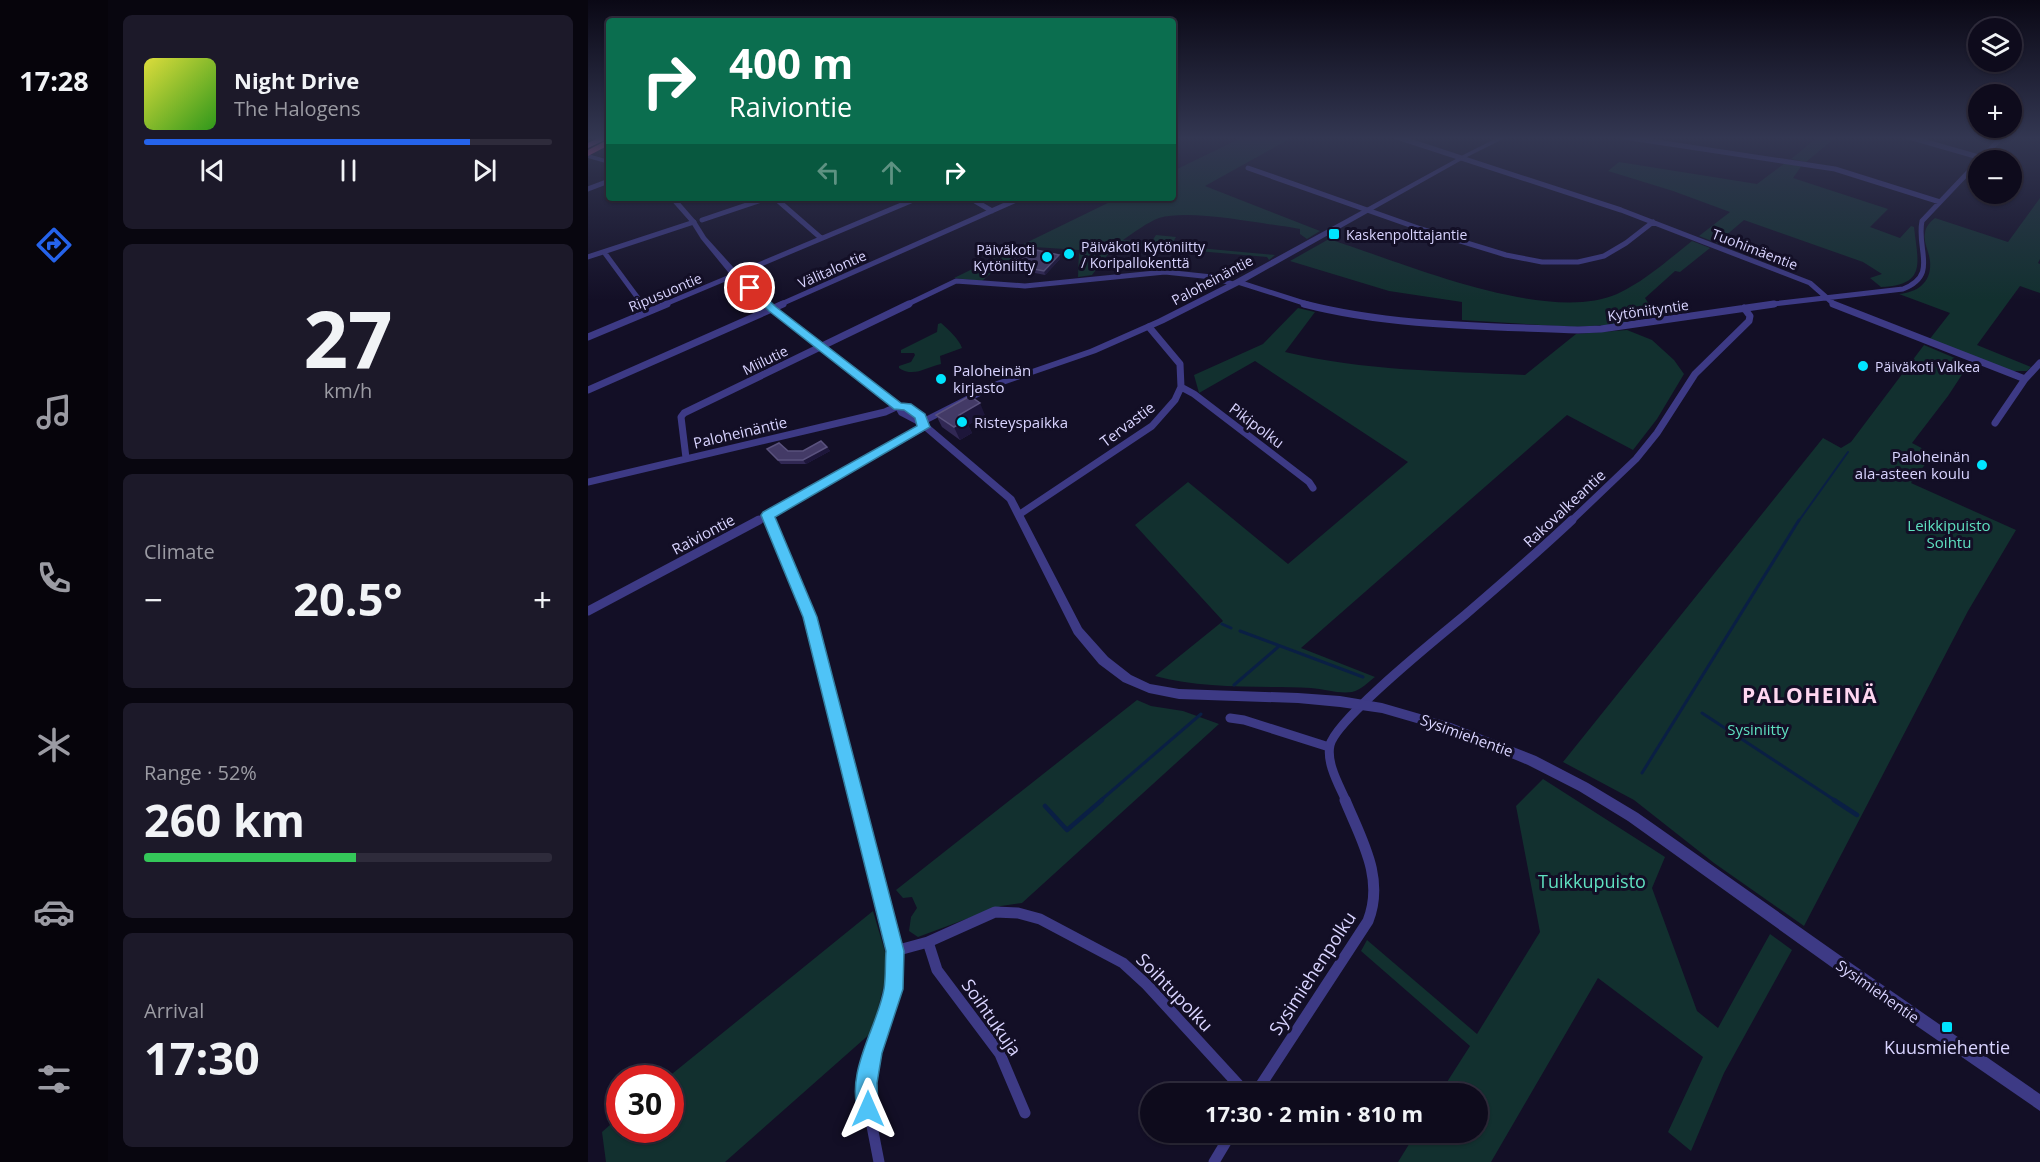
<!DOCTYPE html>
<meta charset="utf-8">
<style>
:root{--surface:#0e0b1c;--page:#1c1929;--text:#f1f3f6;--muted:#9b9ba3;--line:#2e2b3b;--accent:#2563eb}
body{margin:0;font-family:"Open Sans",sans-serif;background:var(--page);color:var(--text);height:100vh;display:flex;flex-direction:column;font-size:22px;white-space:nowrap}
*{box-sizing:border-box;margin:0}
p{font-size:20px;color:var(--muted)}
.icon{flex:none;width:33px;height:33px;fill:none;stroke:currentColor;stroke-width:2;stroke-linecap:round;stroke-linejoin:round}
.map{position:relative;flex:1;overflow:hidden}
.drawer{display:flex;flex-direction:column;gap:15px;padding:15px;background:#08060f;width:480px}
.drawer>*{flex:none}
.guide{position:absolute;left:18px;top:18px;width:570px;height:183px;border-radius:6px;box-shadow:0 2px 4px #0004,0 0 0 2px var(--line);background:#0b6e4f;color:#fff;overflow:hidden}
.tools{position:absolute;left:1380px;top:18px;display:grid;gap:12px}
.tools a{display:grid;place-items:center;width:54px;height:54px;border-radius:50%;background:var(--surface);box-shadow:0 2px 4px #0004,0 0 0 2px var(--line);font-size:30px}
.speed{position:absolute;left:18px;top:1065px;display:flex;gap:12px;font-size:30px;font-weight:700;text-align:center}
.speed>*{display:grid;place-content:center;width:78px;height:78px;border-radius:50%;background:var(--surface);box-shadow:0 2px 4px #0004,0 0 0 2px var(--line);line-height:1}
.speed .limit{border:9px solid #d22;background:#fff;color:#111}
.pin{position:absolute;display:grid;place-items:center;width:51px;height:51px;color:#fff;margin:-26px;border:3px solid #fff;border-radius:50%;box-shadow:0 2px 6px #0007}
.me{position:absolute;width:66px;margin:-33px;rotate:0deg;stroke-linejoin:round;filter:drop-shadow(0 0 4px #0008)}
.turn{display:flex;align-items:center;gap:21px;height:126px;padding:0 24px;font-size:27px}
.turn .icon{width:78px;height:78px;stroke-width:2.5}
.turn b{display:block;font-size:42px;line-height:51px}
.lanes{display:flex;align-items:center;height:57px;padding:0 24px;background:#0003;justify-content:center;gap:30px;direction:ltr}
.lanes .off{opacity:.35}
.big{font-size:45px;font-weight:700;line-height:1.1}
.drawer .widget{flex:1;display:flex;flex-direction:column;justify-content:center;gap:9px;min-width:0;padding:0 21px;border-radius:9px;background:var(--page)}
.drawer .dial{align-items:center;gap:0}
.dial b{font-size:78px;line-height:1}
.song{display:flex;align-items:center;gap:18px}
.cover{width:72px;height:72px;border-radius:9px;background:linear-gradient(135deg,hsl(60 70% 55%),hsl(110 70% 35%))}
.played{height:6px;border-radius:3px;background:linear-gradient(90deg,var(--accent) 80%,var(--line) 80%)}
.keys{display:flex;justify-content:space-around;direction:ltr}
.heat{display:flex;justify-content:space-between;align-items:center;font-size:33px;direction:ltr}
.charge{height:9px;border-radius:4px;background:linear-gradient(90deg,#34c759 52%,var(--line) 0)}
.trip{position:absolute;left:552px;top:1083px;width:348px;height:60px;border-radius:30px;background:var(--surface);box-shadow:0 2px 4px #0004,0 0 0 2px var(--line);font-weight:700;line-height:60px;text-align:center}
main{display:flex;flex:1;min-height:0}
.menu{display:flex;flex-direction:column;width:108px;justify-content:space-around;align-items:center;background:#06040b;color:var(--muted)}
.menu .icon{width:42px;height:42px}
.menu .selected{color:var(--accent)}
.menu b{font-size:27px;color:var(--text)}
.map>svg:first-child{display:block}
</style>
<main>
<nav class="menu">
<b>17:28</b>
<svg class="icon selected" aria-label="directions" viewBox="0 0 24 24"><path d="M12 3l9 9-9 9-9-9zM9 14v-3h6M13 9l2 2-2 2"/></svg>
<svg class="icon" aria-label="music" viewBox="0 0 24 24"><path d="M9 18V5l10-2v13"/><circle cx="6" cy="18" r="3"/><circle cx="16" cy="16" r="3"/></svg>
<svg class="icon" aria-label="phone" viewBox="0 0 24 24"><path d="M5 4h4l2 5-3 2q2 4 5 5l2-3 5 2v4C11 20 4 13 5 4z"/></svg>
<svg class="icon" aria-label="climate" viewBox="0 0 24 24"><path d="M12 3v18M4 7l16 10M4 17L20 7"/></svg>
<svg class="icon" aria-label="car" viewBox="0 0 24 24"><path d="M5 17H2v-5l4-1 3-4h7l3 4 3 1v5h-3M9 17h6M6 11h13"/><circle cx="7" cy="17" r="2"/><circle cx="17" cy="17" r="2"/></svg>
<svg class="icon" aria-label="filters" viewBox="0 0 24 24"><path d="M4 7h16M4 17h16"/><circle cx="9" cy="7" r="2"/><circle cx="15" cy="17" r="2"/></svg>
</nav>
<section class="drawer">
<div class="widget">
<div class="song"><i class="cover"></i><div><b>Night Drive</b><p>The Halogens</p></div></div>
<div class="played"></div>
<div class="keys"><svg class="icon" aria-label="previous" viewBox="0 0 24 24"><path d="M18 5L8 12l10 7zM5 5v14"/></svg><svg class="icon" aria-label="pause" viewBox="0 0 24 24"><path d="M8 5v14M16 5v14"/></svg><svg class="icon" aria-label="next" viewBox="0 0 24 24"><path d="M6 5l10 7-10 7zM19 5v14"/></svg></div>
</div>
<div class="widget dial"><b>27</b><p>km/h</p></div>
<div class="widget"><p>Climate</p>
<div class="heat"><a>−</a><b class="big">20.5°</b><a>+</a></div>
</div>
<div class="widget"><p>Range · 52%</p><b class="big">260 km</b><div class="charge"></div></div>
<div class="widget"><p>Arrival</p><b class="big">17:30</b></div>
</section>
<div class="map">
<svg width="1452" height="1162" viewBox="0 0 1452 1162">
<rect width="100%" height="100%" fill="#130f26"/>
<path fill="#12302f" d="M655,137h50l-88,49 115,45 -13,8 -7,-5v-5l-11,-2c-34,-4 -99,-18 -130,-9 -11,4 -26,15 -36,22l38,3 -9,-2 4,-6 20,2 -4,7 5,2 98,9 -6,5 -2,-3 -151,-13 -24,31 -14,2 1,-27 -44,-3 -33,17 -20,17 -28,-3 164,-80h55v-27z
M1230,137h18l-30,25 -15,-3z
M1031,162l138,22 28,-21 17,2 -9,13 95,31 -18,18 30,11 11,-12 3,1c4,36 13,58 -33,60l-11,-9 12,-4 -19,-12 -119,-42 -27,23 -18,-7 31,-24 -57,-21 -65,-20z
M1452,198v61l-2,4 2,1v29l-20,-7 -43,59 54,22 -4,4h-17l-81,-31 21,-27 -51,-19c19,-2 33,-12 31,-33 -1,-10 -7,-19 -5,-28 1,-7 5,-11 10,-15l73,24z
M741,239c72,23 217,86 288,55 28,-13 51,-34 75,-53l18,7 -30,24 -5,-1 -30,27 11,17 -48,10 -35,2 -111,-7v-18l-73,-11 -99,-30z
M710,308l17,4 -30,40c78,19 160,19 240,23l51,-41 51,-4 25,10 22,20 10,14 -27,45 -24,31 -66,-35 -266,233 74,29c-7,5 -14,13 -23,15 -13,2 -28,-3 -41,-4 -50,-2 -109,1 -156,-12l68,-55 -88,-96 53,-43 100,82 120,-102 -153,-101 -56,32 -5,-18 69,-31z
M353,323c7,6 18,16 21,25l-22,8 1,8c-15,3 -27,14 -42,4v-2l12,-4 4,-7 -1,-2h-13v-3l36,-18 1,-8z
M1336,345l45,19 -21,32 -36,47 21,11 -22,29 105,47 -48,81 -164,315 -90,-63 -80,-63 -71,-38 260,-324 18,10 10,-6z
M549,700l14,6 32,5 36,13 -197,179 -21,3 -83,31 -9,-6 2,-14 6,-9 -5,-11 -9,1 -7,-8z
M955,779l122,78 -13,31 45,123 21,17 52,-94 22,16 -68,123 -33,78 -23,-19 35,-75 -105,-79 -107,184h-93l18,-29 62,-1v-38l-38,-1 30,-47 -109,-95 6,-11 110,94 63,-102 -24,-126z
M285,911l16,54 -17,67 -147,130h-119l-4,-30 17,-15 1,13h50v-52h-3z"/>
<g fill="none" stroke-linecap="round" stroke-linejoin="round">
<path stroke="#0a1f44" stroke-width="2" d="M1210,522l50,-70"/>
<path stroke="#0a1f44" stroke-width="3" d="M634,624l9,4
M652,631l123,46
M646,685l44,-38
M1114,713l134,88
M1054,773l157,-253
M512,801l101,-87"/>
<path stroke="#0a1f44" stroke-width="4.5" d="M1246,800l23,15
M457,806l22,24 35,-30"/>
<path stroke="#3d3a85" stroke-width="5" d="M809,137l224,73 189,73 25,22
M1036,137l211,32 105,33
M1321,137l73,21
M1392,160l22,-23
M660,168l173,61 85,26 36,7h36l26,-6 22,-13 27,-21
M0,189l21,-8
M187,198l46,40
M382,198l22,13
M114,220l65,-22
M16,252l39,53
M0,257l106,-35
M650,282l72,23
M75,305l255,-107
M191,305l242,-107
M318,305l50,-24 69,5 140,-14 47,5 21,7
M1176,305l139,-16c36,-14 13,-39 19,-68l56,-59"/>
<path stroke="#3d3a85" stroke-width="7" d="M54,304l6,8
M716,304c89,23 183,22 274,26l23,-1 173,-25
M1245,304l192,75
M0,337l79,-33
M593,387l13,7 115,88 4,6
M0,390l195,-86
M1407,423l30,-44 15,-16
M98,458l-5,-41 3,-4 225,-109
M0,482l297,-70 13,-6
M432,514l132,-88 23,-26 6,-13 -1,-23 -31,-37
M180,515l3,7
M168,522l168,-95
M982,522l66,-63 21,-26 38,-59 54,-53 1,-5 -6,-8"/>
<path stroke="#3d3a85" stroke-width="9" d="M182,520l40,97 47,184
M0,611l171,-91
M642,718l14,2 85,27
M758,801c-7,-16 -20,-38 -16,-56 6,-26 110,-109 135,-130 36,-31 72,-62 107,-95"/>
<path stroke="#3d3a85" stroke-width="11" d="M269,800l38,151 -4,40 -19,62 -4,28 3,40 8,41
M340,942l9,28 63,84 25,59
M307,951l33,-9 67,-30 23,1 22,6 83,44 24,22 100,109
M667,1094l113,-173c17,-43 -7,-82 -23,-121
M626,1162l18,-30"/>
<path fill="#3d3a85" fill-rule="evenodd" d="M911,137h8l-38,19 -228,128 -77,39 -68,30 -96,33 -73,37 87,74 68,131 26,29 23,18 19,9 29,5 119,4 42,3 42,7 69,20 85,33 52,27 50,30 210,148 192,133v17l-203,-140 -209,-150 -49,-30 -51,-26 -77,-32 -69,-20 -42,-6 -42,-4 -119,-4 -30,-6 -26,-11 -24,-18 -25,-30 -67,-133 -89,-76 -19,-10 -4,-7 -130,-100 -37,-36 -27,-33 -10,-16 -22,-25h7l20,23 10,16 28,31 37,36 129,99 10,2 15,12 69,-35 96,-33 68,-30 77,-39 230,-126z
M0,154l21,6v4l-21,-6z"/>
<path fill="#e055d1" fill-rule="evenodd" d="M12,137l9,1 -21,10v-5z"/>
<path fill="#ff4fa3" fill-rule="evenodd" d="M21,139v6l-21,11v-6z"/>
</g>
<path fill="#312854" d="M471,255l1,4 -15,16 -35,-7 -1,-4z
M348,415h49l-17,10 4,8 -12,7 -18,-13z
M239,447l3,4 -24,13h-25l-14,-15 21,2h15z"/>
<path fill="#1d163a" d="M471,255l1,4 -15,16 -1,-4z
M392,403l5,12 -17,10 4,8 -12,7 -6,-13 5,-12z
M239,447l3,4 -24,13 -3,-4z"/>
<path fill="#433a66" stroke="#5a527e" stroke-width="1.5" d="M439,248l32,7 -15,16 -35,-7z
M382,396l10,7 -21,12 7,5 -12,7 -18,-12z
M233,441l6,6 -24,13h-25l-11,-11 12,-6 9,8h15z"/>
<linearGradient id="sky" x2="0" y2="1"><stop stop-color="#0a0815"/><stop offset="0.46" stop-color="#333752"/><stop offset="1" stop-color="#333752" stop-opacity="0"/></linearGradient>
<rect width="1452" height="300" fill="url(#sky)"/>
<path fill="#4fc3f7" stroke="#337fa1" stroke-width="1.5" d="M159,286h7l22,21 125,96 10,1 14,10 5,13 -155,90 42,100 87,334 -1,38 -21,64 -5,30 1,26 -3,8 -7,3 -8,-3c-17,-43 17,-88 24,-128 2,-13 1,-26 2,-38l-83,-334 -42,-102 2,-3 154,-86 -2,-8 -11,-8 -10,-1 -125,-98 -22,-21z"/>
<g fill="#00e5ff" stroke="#130f26" stroke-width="2">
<rect x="740" y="228" width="12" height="12" rx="3"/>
<circle cx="481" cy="254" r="6"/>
<circle cx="459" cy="257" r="6"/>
<circle cx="1275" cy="366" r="6"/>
<circle cx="353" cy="379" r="6"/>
<circle cx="374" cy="422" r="6"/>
<circle cx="1394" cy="465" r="6"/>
<rect x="1353" y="1021" width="12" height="12" rx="3"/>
</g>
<g text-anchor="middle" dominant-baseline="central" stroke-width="6" stroke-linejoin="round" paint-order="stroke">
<g font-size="14" fill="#d9d4ff" stroke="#130f26" text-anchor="start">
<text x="758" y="234">Kaskenpolttajantie</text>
<text x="493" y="246">Päiväkoti Kytöniitty<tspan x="493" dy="16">/ Koripallokenttä</tspan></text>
<text x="447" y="249" text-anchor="end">Päiväkoti<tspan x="447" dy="16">Kytöniitty</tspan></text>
<text x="1287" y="366">Päiväkoti Valkea</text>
</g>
<g font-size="14" fill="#d9d4ff" stroke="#130f26">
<text transform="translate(1167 249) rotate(21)">Tuohimäentie</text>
<text transform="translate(244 269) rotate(-24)">Välitalontie</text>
<text transform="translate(624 280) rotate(-28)">Paloheinäntie</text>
<text transform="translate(77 292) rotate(-23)">Ripusuontie</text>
<text transform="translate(1060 310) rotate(-8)">Kytöniityntie</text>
<text transform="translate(177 360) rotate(-26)">Miilutie</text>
</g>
<g font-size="15" fill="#d9d4ff" stroke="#130f26" text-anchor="start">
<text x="365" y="370">Paloheinän<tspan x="365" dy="17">kirjasto</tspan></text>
<text x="386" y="422">Risteyspaikka</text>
<text x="1382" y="456" text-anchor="end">Paloheinän<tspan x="1382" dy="17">ala-asteen koulu</tspan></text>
</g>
<g font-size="15" fill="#d9d4ff" stroke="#130f26">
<text transform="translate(539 424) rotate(-37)">Tervastie</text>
<text transform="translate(669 425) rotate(37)">Pikipolku</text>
<text transform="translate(152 432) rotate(-13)">Paloheinäntie</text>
<text transform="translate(976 508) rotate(-43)">Rakovalkeantie</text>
<text transform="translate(115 534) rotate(-28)">Raiviontie</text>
<text transform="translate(879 735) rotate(20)">Sysimiehentie</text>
<text transform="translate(1290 991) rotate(35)">Sysimiehentie</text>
</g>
<g font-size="15" fill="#5fe0c0" stroke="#130f26">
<text x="1361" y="525">Leikkipuisto<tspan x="1361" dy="17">Soihtu</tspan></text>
<text x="1170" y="729">Sysiniitty</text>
</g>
<g font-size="18" fill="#5fe0c0" stroke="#130f26">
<text x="1004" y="881">Tuikkupuisto</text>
</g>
<g font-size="18" fill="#d9d4ff" stroke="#130f26">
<text transform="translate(724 973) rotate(-57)">Sysimiehenpolku</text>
<text transform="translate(587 992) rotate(46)">Soihtupolku</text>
<text transform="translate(404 1017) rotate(55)">Soihtukuja</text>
</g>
<g font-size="18" fill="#d9d4ff" stroke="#130f26">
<text x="1359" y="1047">Kuusmiehentie</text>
</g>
<g font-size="21" font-weight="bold" letter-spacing="1.5" fill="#ffd6f0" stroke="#130f26">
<text x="1222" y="695">PALOHEINÄ</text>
</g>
</g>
</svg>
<div class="tools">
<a><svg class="icon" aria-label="layers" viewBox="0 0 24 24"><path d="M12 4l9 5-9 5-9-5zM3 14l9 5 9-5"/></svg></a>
<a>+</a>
<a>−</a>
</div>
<div class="speed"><div class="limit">30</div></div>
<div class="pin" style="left:162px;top:288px;background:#d93025"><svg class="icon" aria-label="arrive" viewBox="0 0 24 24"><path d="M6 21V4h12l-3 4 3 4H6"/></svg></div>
<svg class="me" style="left:280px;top:1109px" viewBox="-20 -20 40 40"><path d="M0-17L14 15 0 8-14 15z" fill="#4fc3f7" stroke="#fff" stroke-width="4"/></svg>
<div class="trip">17:30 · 2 min · 810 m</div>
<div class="guide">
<div class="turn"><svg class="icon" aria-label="right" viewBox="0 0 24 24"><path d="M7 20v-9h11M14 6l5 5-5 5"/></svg><div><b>400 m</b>Raiviontie</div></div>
<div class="lanes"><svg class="icon off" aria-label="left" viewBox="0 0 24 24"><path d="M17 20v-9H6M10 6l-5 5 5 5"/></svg><svg class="icon off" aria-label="ahead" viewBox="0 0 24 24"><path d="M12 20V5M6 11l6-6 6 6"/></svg><svg class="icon" aria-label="right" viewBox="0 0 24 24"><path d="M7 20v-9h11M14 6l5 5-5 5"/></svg></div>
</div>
</div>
</main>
